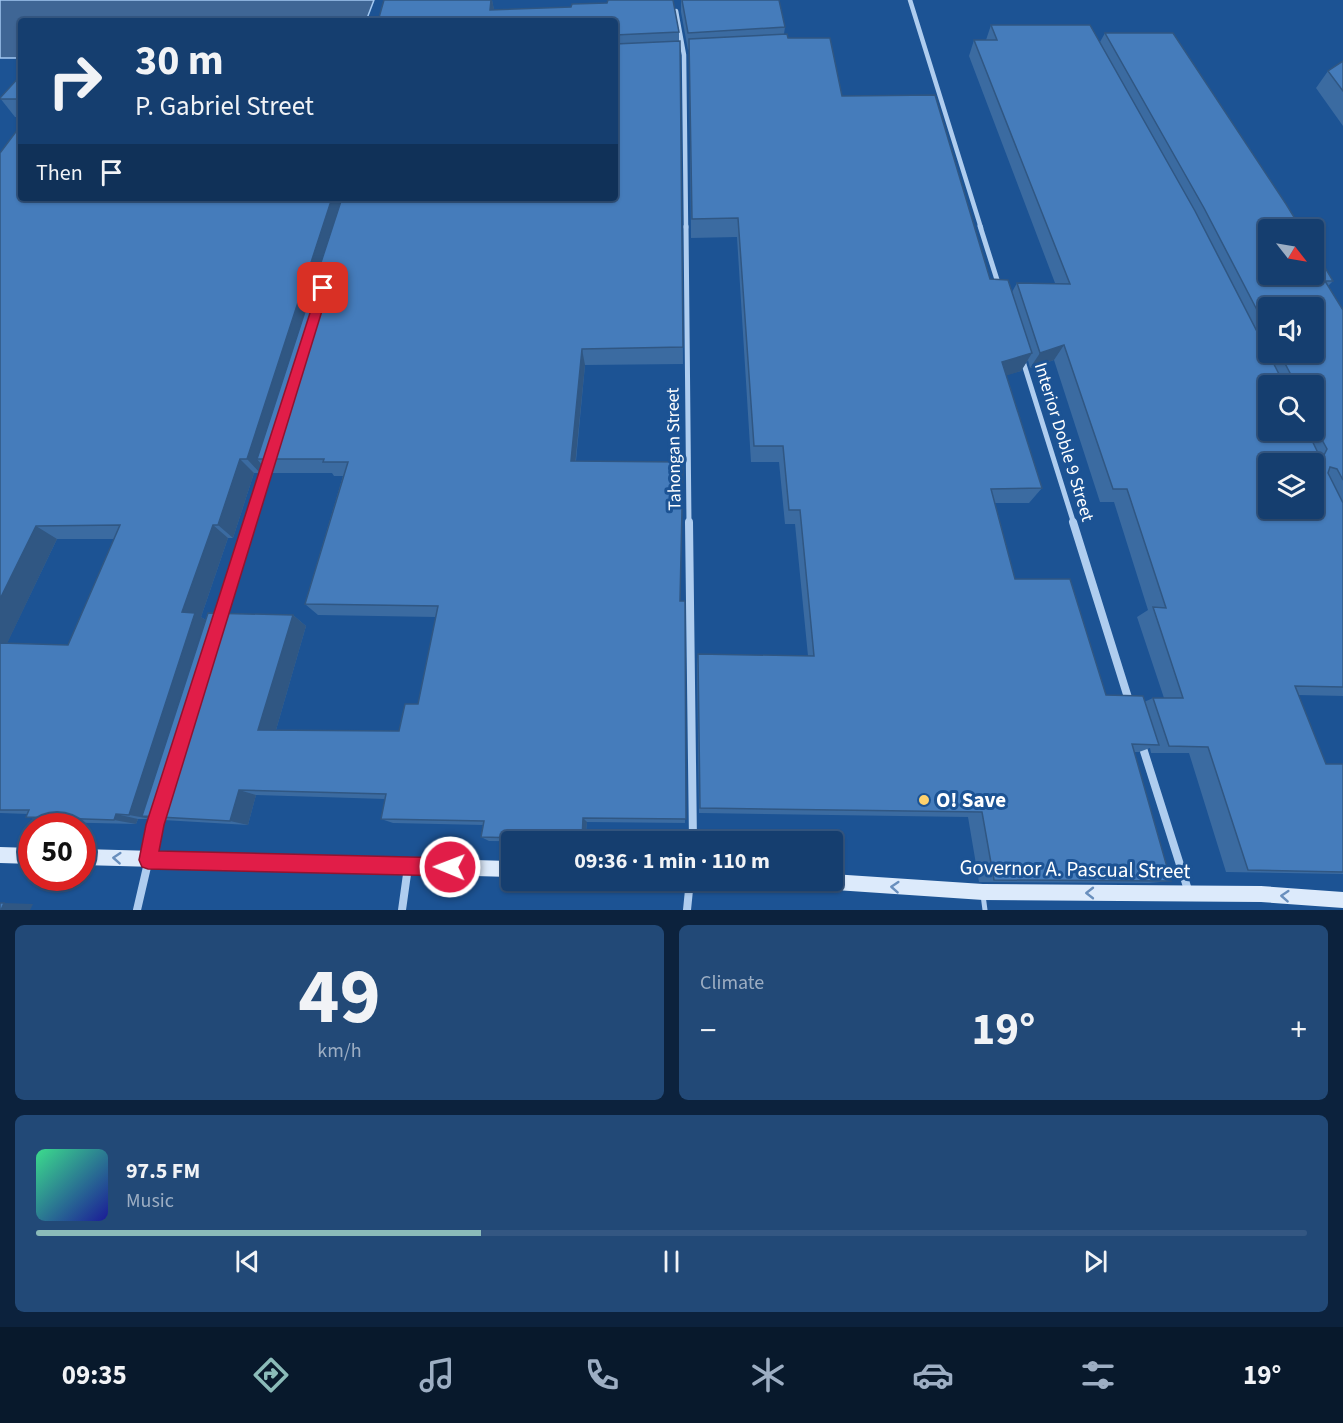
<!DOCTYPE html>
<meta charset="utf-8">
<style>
:root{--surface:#153e6f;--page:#224977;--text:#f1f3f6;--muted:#9daec3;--line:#345782;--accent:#8bbbb9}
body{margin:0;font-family:"Source Sans 3",sans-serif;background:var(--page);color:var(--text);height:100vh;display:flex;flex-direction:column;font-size:22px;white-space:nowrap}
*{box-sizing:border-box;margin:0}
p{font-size:20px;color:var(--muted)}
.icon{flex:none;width:33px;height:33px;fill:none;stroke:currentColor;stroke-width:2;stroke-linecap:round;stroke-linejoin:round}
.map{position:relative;height:910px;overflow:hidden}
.panel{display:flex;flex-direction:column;gap:15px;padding:15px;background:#0c223d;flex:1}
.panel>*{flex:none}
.guide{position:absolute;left:18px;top:18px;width:600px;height:183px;border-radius:6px;box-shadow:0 2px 4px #0004,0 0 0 2px var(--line);background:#153e6f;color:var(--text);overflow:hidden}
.needle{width:39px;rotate:121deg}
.buttons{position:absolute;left:1258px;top:219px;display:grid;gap:12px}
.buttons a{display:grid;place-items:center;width:66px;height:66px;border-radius:6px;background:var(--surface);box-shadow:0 2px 4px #0004,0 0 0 2px var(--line);font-size:30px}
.speed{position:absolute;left:18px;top:813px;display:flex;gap:12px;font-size:30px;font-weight:700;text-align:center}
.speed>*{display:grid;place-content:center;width:78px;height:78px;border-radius:50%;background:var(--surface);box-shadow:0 2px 4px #0004,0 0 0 2px var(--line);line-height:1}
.speed .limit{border:9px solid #d22;background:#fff;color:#111}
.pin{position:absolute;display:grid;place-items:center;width:51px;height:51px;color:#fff;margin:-26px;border-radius:12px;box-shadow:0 3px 9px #0006}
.me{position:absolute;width:66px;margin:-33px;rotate:271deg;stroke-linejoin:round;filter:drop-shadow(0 0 4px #0008)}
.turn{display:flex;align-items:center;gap:21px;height:126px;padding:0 18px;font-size:27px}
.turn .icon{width:78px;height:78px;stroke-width:2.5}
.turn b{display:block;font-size:42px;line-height:51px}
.then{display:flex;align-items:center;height:57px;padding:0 18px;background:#0003;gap:12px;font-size:22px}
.big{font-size:45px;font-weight:700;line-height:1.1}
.panel .widget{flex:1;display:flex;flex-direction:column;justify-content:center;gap:9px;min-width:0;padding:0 21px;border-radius:9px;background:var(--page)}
.panel .dial{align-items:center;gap:0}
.dial b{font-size:78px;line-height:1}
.song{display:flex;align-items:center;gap:18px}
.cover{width:72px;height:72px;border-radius:9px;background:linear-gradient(135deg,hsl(150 70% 55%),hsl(240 70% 35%))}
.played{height:6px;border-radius:3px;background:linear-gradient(90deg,var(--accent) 35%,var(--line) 35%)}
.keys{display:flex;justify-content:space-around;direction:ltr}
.heat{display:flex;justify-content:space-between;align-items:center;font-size:33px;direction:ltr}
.panel .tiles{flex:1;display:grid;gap:15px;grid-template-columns:1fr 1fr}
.widget:last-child{grid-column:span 2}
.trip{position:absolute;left:501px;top:831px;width:342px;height:60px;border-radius:6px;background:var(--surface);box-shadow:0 2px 4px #0004,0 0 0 2px var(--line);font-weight:700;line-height:60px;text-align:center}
.menu{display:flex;height:96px;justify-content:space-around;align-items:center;background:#08192c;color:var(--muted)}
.menu .icon{width:42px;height:42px}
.menu .active{color:var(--accent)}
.menu b{font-size:27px;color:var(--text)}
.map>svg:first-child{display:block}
</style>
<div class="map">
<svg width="1343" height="910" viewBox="0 0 1343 910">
<rect width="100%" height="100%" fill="#1c5394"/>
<path fill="#3f6695" stroke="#a2c8f1" stroke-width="1.5" d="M0,0h374l-8,21h-345v37h-21z"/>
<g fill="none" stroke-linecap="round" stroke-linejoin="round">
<path stroke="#afcdef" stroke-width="5" d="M983,895l2,15"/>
<path stroke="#afcdef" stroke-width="4.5" d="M910,0l71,228
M676,11l8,44 2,173"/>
<path stroke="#afcdef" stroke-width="5" d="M686,226l3,298
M980,226l19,60
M1022,358l52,166
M250,524l19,-62"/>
<path stroke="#afcdef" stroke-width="8" d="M689,522l4,320
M1073,522l57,182
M219,621l31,-99
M1142,745l47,148
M137,910l23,-99
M402,910l6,-43
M687,910l3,-30"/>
<path fill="#dceafb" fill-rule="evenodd" d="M0,847l32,1v16l-32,-1z
M82,849l430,12v16l-430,-12z
M832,874l151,10 278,2 82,6v16l-82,-6 -278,-2 -177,-12 -6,-2 -2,-6h34z"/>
</g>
<path fill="#3b6ba1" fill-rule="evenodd" d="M384,0h108l2,10 77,-3 1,-3 35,-1 1,-3h65l6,32v9h1l3,323 -98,1 -9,96 107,1 -3,139h5v222l-98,-1 -2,20 -96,-1 -8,-4 2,-12 -90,-2 -12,-4 4,-20 -129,-4 -8,30 -85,-5 -12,-2v1h-13l-2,5 -84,-2 -26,-5 2,-3 -28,-1v-660l21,-28v73h594v-177h-237zM262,465l8,8h62l2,3h9l-38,128 13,11 118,2 -18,87h-13l-6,27 -123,-1 30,-104 -13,-11 -85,-2 -2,7 -5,-3 27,-79h5l21,-65h6zM57,539h57l-46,106 -61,-2z
M681,0h98l6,27 -1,7 58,62 148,183 22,13 5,-9h38l-86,-227 5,-16h12l5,-15 109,17 5,-9 228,248 -5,5 15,24v386l-45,-1 28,69h17v110l-117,-2 -37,-119h-38l-1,-5 -11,4h-5l37,129 -22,2 -170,-1 -11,-65 -269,-4 -2,-148 1,-11 110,2 -13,-132h-10l-6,-62h-28l-14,-225 -46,1 -2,-189 -1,1 -7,-38zM1269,308l45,44h-45zM1028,360l2,8 24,-8 46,142h14l34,108 -11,7 27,81h-11l-9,4 -38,-7 -91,-116 -20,-76h34l13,-15 -36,-113 15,-4zM1314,386v44h-45z
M1343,61v65l-27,-38 12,-17z
M21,75v42h-6l-15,-19z"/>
<path fill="#305783" d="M491,0h1l3,14 -5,-4z
M332,198h14l-89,261 5,6 -2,8 -13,-14z
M1064,345l-10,15 -24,8 10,-15z
M582,349l3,16 -11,111 -3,-15z
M1032,353l-11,18 -29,9 10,-18z
M240,459l14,14 -21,65 -15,-13z
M213,525l15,13 -27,79 11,7 -70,192 9,2v1l-22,-4 53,-203z
M36,526l21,13 -54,113 -3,-1v-52z
M293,615l13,11 -32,111 -16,-7z
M239,790l17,5 -8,30 -18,-4z
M116,814l22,5 -2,5 -22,-4z
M583,818l4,4 -2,20 -3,-2z
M4,903l29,1 -3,6h-29z"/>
<path fill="#457cbb" stroke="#305783" stroke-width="1.5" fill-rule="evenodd" d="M384,0h107l-1,10 81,-3 1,-3 35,-1 1,-3h65l6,32 -64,3v-14h-237z
M682,0h97l6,27 -97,6z
M991,25h99l105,186 86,167 6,2 3,-7 -11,-21h35v-44h-45v25l-65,-125 -99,-175h68l113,171 16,26h-33v44h45v-25l19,32h-8l18,29v170l-6,-11 -7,-2 -2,6 15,30v184l-48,-1 31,78h17v108l-95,-2 -40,-123 -39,-1 -16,-48h30l-30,-91 13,1 -39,-119h-14l-49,-144 -24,8 -23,-70 53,1 -96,-244h23zM1269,386h45v39l13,24 -3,6 -6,-2 -11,-23h-38zM1269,464h45v44h-45z
M787,34l1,4h42l12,58 93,-1 55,184 18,1 24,73 -30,9 40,126 -51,1 24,90h55l36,116 37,1 16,49 -27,-1 39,137 -177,-1 -12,-68 -282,-4 -2,-154 116,2 -14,-146h-11l-6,-64h-29l-16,-228 -46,1 -3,-180z
M680,41l3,306 -101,2 -11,112 112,1 -3,139h5l1,218 -103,-1 -1,22 -101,-3 3,-16 -103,-2 5,-25 -147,-4 -9,31 -88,-5 66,-203 85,2 -35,115 141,1 6,-27h13l20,-98 -133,-2 43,-142h-25l1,-3h-67l85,-261h273v-154z
M1343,61v30l-15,-20z
M21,75v24h-21v-1z
M21,125v73h311l-85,261h-7l-22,66h-5l-31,87 13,1 -66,202 -13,-1 -2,6 -88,-3 3,-7h-29v-167l68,2 52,-120 -84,1 -36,73v-446z
M0,903h4l-3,7h-1z"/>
<defs><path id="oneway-chevron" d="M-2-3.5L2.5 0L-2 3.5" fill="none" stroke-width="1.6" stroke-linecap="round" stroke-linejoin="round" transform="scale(1.5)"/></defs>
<g stroke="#698fbd">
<use href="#oneway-chevron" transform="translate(117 858) rotate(-176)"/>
<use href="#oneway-chevron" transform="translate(895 887) rotate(-176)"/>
<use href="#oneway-chevron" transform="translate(1090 893) rotate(-180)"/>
<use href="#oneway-chevron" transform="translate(1285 896) rotate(-176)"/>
</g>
<path fill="#e11d48" stroke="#92132f" stroke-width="1.5" d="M323,283l6,5 -165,537 -5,26 291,7 6,3 3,6 -3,7 -6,2 -302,-7 -6,-2 -3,-7 7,-35 172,-537z"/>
<circle fill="#ffd26d" stroke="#1c5394" stroke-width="2" cx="924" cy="800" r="6"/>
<g text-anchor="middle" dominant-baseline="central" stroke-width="6" stroke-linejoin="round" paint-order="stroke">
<g font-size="18" fill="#fff" stroke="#1c5394">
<text transform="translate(1064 442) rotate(73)">Interior Doble 9 Street</text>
<text transform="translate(674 449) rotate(-91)">Tahongan Street</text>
</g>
<g font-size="21" font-weight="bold" fill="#fff" stroke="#1c5394" text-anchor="start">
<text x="936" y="800">O! Save</text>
</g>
<g font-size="21" fill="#fff" stroke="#1c5394">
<text transform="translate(1075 869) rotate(1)">Governor A. Pascual Street</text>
</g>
</g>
</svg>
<div class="buttons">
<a><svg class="needle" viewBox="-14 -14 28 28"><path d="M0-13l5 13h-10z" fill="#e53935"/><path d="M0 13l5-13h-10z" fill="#9daec3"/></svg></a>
<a><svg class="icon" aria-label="sound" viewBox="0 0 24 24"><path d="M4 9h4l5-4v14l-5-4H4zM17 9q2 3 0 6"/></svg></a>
<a><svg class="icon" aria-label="search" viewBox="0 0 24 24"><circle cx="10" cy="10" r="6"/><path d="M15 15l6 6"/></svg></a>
<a><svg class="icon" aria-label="layers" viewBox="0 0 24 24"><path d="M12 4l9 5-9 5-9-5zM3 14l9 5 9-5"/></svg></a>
</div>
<div class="speed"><div class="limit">50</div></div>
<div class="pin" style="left:323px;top:288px;background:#d93025"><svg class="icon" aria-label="arrive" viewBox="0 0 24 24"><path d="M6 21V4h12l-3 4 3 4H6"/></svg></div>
<svg class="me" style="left:450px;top:867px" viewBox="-20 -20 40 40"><circle r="17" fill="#e11d48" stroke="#fff" stroke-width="3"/><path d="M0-11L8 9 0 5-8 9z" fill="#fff"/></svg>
<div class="trip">09:36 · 1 min · 110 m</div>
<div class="guide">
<div class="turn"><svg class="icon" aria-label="right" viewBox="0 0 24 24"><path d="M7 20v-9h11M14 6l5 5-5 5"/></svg><div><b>30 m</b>P. Gabriel Street</div></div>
<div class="then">Then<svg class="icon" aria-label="arrive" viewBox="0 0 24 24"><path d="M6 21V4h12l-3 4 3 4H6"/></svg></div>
</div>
</div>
<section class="panel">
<div class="tiles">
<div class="widget dial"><b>49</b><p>km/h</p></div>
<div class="widget"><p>Climate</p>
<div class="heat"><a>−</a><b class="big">19°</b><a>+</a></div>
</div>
<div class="widget">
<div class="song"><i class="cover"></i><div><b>97.5 FM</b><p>Music</p></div></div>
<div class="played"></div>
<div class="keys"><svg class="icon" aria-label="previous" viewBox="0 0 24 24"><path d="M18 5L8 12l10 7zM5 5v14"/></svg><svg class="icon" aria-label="pause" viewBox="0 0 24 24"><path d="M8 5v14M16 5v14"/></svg><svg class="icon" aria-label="next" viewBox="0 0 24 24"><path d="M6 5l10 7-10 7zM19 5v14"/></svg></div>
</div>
</div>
</section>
<nav class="menu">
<b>09:35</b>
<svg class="icon active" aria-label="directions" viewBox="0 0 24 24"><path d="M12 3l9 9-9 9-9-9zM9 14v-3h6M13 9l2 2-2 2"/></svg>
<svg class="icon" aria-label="music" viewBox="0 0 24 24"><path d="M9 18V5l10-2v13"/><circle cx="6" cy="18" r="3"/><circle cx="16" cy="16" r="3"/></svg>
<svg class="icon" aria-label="phone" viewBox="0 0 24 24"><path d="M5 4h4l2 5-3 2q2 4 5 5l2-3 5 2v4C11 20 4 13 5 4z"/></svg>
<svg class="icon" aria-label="climate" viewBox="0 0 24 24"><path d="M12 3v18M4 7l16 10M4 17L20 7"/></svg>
<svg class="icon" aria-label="car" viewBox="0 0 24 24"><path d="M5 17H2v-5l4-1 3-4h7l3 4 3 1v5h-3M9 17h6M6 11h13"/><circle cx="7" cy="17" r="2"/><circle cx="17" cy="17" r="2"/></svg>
<svg class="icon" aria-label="filters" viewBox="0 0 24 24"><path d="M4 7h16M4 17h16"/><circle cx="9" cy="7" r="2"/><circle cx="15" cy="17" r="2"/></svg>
<b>19°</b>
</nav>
